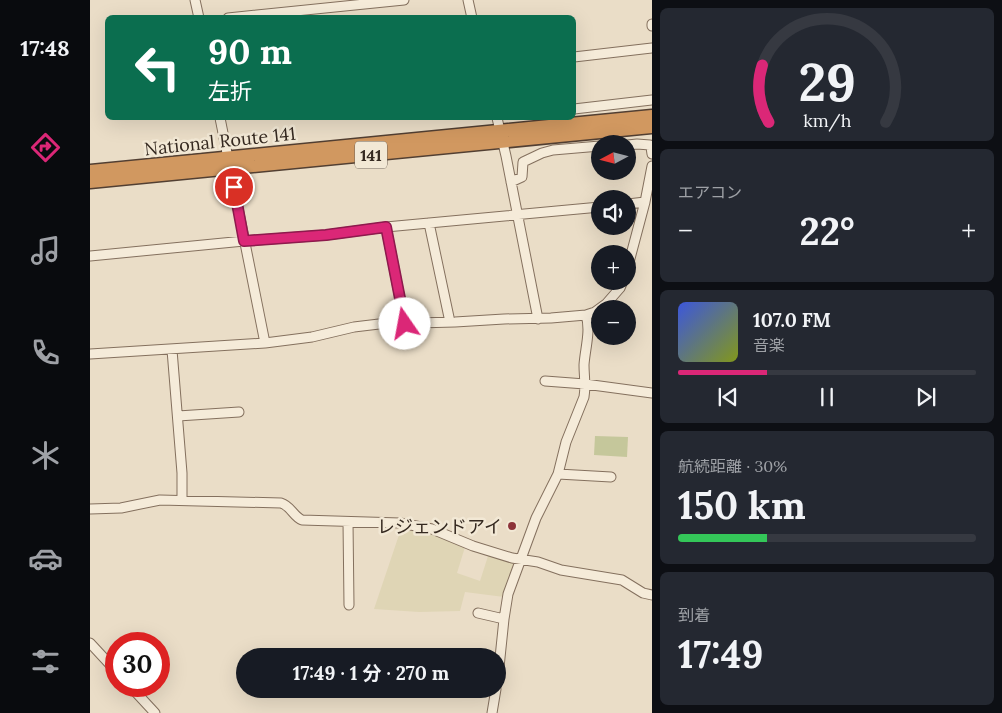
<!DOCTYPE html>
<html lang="ja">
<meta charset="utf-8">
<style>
:root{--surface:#171b24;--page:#242831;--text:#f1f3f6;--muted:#9ea1a6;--line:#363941;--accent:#db2777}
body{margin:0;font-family:Lora,"Noto Sans JP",serif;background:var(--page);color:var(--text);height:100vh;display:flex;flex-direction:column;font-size:19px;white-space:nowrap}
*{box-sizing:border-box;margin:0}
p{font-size:16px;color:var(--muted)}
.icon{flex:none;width:28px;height:28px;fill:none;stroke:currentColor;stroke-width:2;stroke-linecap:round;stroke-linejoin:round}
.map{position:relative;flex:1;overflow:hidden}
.panel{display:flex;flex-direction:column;gap:8px;padding:8px;background:#0d0f14;width:350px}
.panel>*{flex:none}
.banner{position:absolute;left:15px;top:15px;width:471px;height:105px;border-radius:8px;box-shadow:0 5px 20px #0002;background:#0b6e4f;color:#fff;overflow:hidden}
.needle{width:32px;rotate:263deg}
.tools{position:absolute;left:501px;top:135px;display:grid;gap:10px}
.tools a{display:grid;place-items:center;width:45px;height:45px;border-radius:50%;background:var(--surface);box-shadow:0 5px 20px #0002;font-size:25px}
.speed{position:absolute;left:15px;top:632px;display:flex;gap:10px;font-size:25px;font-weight:700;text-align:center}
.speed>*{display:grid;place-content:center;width:65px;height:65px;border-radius:50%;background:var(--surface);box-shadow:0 5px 20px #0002;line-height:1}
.speed .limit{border:8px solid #d22;background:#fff;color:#111}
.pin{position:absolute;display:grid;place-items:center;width:42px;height:42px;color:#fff;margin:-21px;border:2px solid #fff;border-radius:50%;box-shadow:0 1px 5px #0007}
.me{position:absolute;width:55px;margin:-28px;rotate:348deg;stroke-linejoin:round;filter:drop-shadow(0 0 4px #0008)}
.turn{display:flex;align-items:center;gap:18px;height:105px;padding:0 20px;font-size:22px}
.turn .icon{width:65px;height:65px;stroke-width:2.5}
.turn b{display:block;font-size:35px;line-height:42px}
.big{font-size:38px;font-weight:700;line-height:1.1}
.panel .widget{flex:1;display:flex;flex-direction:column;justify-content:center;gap:8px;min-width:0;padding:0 18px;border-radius:8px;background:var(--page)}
.panel .dial{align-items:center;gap:0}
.dial svg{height:130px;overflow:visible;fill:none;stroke:var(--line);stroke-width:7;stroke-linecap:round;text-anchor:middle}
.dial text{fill:var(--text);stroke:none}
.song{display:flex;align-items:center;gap:15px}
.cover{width:60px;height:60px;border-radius:8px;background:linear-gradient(135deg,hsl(230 70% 55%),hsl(70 70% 35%))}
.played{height:5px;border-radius:2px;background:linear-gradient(90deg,var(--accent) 30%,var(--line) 30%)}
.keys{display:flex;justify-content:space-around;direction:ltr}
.heat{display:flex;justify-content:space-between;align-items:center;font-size:28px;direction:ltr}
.charge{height:8px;border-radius:4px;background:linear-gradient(90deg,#34c759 30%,var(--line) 0)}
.trip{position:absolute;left:146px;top:648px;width:270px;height:50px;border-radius:25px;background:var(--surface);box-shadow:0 5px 20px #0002;font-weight:700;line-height:50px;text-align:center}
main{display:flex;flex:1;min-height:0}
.tabs{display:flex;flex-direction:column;width:90px;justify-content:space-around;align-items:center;background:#090b0e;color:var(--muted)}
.tabs .icon{width:35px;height:35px}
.tabs .active{color:var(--accent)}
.tabs b{font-size:22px;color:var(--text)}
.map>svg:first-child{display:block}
</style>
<main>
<nav class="tabs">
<b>17:48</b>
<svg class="icon active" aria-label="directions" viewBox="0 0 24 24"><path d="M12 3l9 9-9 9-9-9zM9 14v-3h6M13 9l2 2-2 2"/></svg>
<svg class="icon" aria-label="music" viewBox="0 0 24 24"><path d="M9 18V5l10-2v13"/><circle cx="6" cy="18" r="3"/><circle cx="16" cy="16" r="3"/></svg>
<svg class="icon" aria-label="phone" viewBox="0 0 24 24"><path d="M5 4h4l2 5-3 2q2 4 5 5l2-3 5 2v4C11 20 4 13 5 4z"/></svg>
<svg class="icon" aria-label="climate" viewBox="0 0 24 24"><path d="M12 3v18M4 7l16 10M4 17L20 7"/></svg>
<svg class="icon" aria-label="car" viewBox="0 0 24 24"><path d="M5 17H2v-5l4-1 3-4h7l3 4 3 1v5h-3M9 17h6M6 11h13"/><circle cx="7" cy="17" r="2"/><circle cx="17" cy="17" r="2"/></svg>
<svg class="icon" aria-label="filters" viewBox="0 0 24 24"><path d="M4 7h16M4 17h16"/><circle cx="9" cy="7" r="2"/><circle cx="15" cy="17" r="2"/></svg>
</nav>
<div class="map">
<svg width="562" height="713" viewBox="0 0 562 713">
<rect width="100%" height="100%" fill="#eaddc7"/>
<path fill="#dfd5b5" d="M312,526l30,7 33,14 -8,26 23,8 9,-28 28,10 -13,34 -39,-5 -5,19 -41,1 -45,-3z"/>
<path fill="#c5c79b" d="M505,436l33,1 -1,20 -33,-2z"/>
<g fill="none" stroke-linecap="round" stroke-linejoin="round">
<g stroke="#84705e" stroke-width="11">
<path id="minor" d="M105,0l4,18
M378,0l4,18
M138,18l176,-18
M562,24v2
M484,57l78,-9
M484,109l78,-9
M130,118l45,225
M407,118l9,38 32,163
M538,145l9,-1 13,1 1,2 1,7
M421,182l11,-5 1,-15 19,-9 11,-3 47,-4
M538,204l17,-2
M339,223l21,99
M296,227l19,97
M0,256l154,-15 82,-6 60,-8 214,-20
M538,266l17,-64 7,-36
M82,350l10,123v27
M0,354l175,-11 47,-6 42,-10 25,-3 76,-2 49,-3 47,-1 35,-3 9,-3 11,-8 14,-16 3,-7
M455,381l40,3 67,9
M88,416l61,-4
M468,474l53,3
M0,509l31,-1 39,-8 121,3c10,3 12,13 21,17l98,3 32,6 41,17 39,12 26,4 23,8 61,10 21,13 9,2
M258,522l1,83
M388,613l26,6
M0,643l26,28
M408,677l6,-58 4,-25 28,-76 22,-44 8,-32 18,-45c2,-11 0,-21 0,-32 1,-16 7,-34 2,-50
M40,686l25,27
M402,713l4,-24"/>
</g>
<g stroke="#523f32" stroke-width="15">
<path id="highway" d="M0,171l562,-55
M0,182l562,-55"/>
</g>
<use href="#minor" stroke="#f5ebd9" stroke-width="9"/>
<use href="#highway" stroke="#d19860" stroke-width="12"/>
</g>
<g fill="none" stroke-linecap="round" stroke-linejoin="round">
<g stroke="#8e194d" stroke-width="12">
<path id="route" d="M144,187l10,54 82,-6 60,-8 19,97"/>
</g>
<use href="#route" stroke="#db2777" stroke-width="9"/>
</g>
<circle fill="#8d343a" stroke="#f2e8d5" stroke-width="2" cx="422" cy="526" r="5"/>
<g text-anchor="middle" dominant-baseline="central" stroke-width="5" stroke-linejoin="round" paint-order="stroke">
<rect fill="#f2e8d5" stroke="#6e6256" stroke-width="1" x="265" y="141.5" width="32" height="27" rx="4"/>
<g font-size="16" font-weight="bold" fill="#352920">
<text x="281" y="155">141</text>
</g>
<g font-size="18" fill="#352920" stroke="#f2e8d5">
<text transform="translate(130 141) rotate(-6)">National Route 141</text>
</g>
<g font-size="18" fill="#352920" stroke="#f2e8d5" text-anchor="end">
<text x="412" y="526">レジェンドアイ</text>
</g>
</g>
</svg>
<div class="tools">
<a><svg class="needle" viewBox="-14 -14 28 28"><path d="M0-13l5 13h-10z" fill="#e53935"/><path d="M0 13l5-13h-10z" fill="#9ea1a6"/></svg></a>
<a><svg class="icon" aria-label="sound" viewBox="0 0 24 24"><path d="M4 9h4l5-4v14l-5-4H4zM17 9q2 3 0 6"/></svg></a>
<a>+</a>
<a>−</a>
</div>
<div class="speed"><div class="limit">30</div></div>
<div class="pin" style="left:144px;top:187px;background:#d93025"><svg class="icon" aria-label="arrive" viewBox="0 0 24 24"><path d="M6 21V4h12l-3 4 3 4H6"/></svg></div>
<svg class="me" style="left:315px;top:324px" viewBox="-20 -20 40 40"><circle r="19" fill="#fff"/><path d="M0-13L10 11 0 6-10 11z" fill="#db2777"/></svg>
<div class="trip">17:49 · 1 分 · 270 m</div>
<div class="banner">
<div class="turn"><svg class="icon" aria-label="left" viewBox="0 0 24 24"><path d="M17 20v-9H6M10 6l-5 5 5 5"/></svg><div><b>90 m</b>左折</div></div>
</div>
</div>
<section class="panel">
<div class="widget dial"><svg viewBox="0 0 100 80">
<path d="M14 69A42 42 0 1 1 86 69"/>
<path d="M14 69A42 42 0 0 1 10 34" stroke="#db2777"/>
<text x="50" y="56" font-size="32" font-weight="700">29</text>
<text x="50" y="72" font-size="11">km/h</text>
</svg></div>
<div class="widget"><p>エアコン</p>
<div class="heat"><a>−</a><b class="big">22°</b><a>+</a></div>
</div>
<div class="widget">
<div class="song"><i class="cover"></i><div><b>107.0 FM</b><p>音楽</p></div></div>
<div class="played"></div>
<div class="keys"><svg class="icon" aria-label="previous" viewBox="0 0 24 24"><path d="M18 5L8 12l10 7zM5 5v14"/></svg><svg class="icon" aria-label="pause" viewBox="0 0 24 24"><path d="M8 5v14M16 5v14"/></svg><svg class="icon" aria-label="next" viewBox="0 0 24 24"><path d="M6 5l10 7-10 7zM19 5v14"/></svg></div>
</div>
<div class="widget"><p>航続距離 · 30%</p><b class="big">150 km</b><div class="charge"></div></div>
<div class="widget"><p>到着</p><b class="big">17:49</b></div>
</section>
</main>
